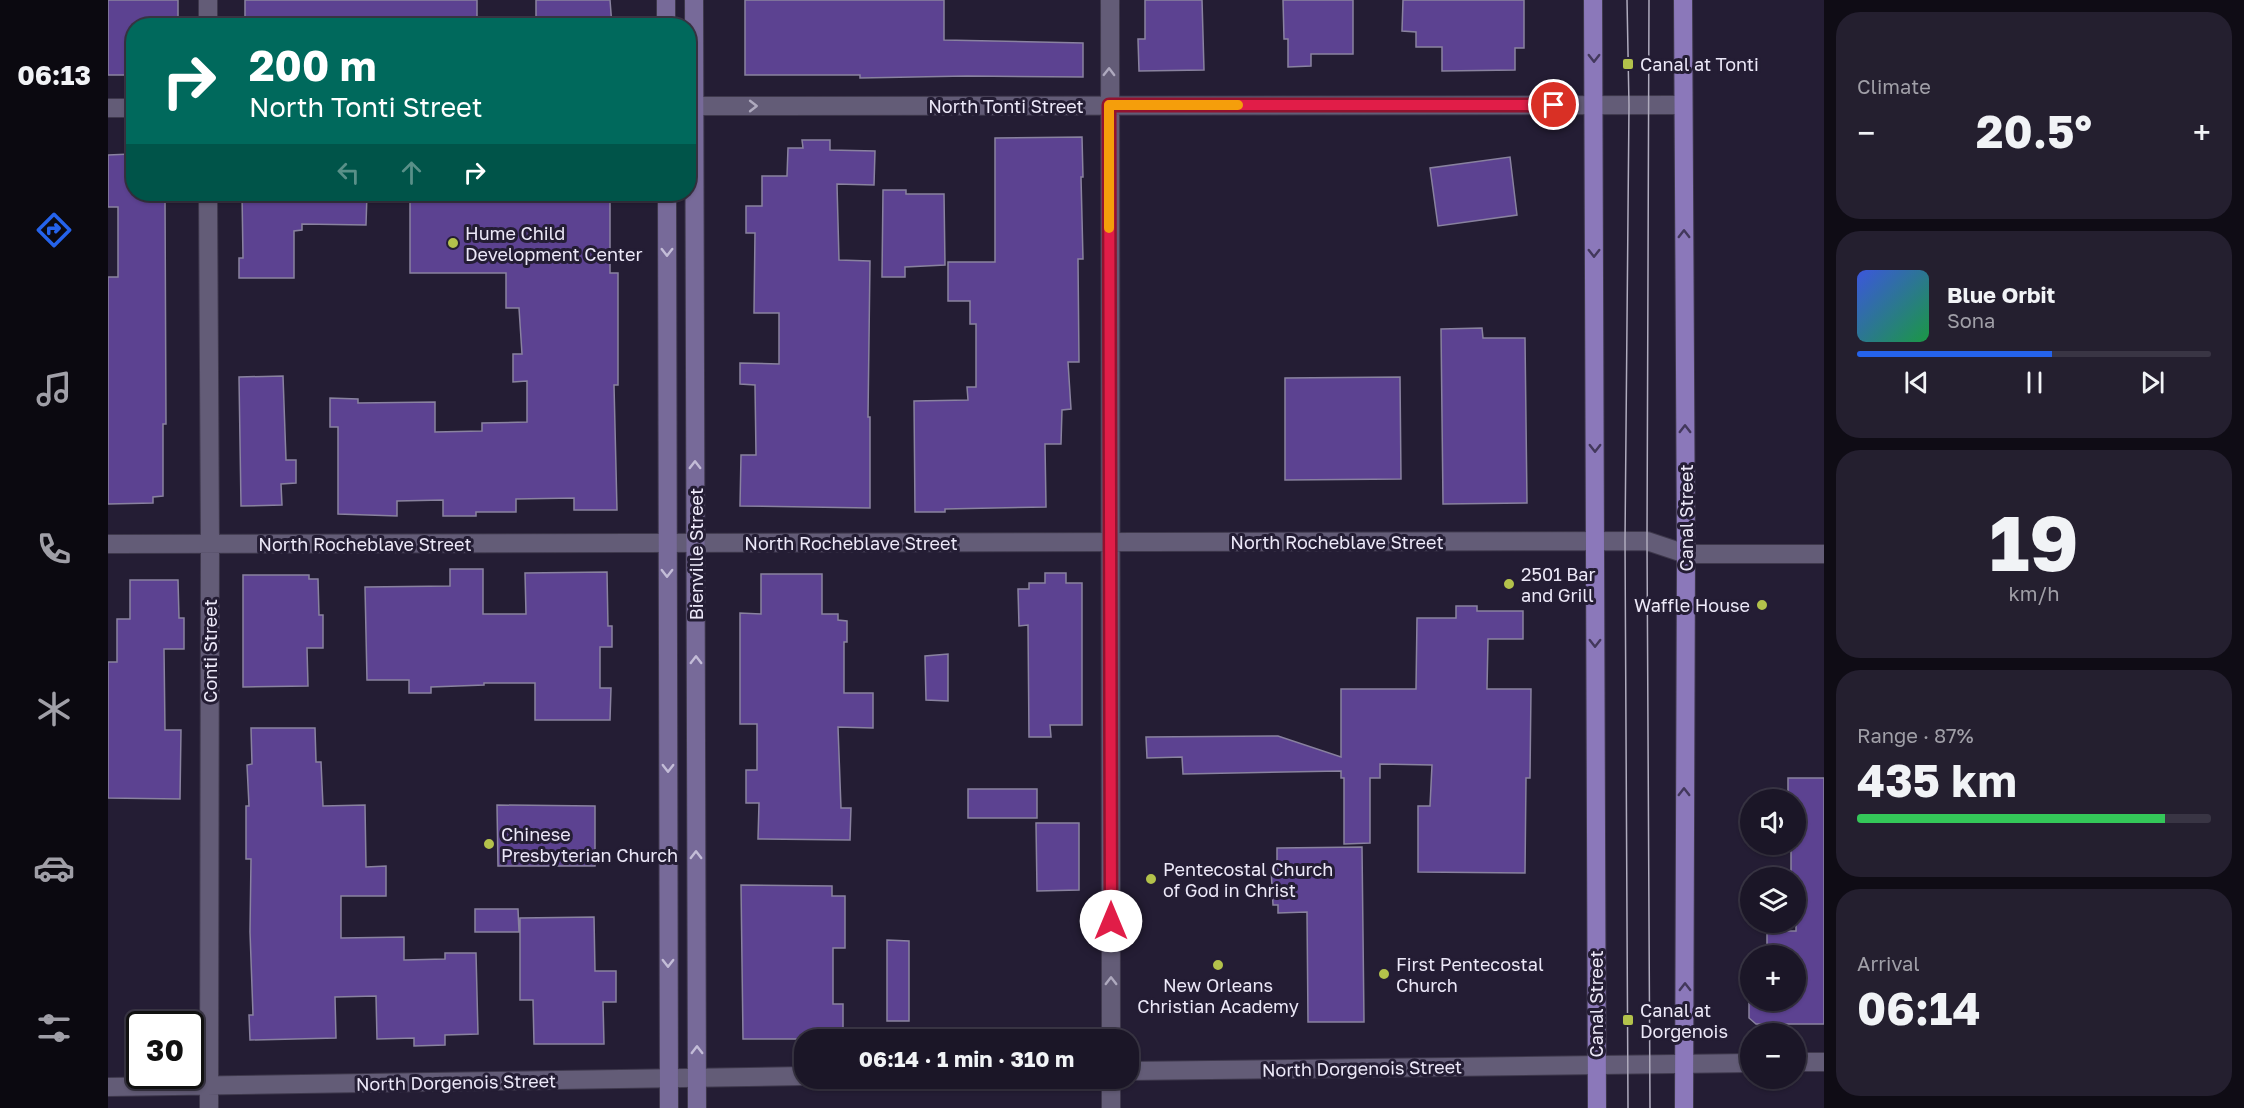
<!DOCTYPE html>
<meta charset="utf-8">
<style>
:root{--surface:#1b1627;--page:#241f2f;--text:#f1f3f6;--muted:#a09fa7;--line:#393544;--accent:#2563eb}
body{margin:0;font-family:"Golos Text",sans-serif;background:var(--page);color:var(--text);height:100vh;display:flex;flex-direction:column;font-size:22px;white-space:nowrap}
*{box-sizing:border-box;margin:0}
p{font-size:20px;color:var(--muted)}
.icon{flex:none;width:33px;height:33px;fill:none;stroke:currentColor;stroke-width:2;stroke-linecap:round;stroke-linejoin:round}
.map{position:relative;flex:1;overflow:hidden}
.side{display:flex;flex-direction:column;gap:12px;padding:12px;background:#0f0c15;width:420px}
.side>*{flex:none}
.banner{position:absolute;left:18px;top:18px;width:570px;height:183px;border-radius:24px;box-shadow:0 2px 4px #0004,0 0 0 2px var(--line);background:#00695c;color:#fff;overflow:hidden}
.tools{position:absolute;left:1632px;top:789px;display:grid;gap:12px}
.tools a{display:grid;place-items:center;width:66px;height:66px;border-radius:50%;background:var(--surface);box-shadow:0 2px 4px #0004,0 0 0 2px var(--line);font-size:30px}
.speed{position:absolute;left:18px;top:1011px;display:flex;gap:12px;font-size:30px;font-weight:700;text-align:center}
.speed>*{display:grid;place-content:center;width:78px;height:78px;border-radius:50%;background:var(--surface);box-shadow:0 2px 4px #0004,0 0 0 2px var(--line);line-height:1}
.speed .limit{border:3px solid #111;border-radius:9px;background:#fff;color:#111}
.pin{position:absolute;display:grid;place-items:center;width:51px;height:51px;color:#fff;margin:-26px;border:3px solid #fff;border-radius:50%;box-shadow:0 2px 6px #0007}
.me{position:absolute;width:66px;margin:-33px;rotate:0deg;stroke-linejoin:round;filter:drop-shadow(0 0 4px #0008)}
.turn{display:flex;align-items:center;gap:21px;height:126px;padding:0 24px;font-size:27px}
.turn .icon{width:78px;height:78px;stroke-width:2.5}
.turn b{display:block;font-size:42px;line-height:51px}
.lanes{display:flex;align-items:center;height:57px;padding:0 24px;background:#0003;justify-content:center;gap:30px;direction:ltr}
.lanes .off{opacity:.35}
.big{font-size:45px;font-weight:700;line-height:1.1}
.side .card{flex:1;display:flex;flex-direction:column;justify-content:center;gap:9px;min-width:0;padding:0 21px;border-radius:24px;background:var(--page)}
.side .dial{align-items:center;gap:0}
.dial b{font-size:78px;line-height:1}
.song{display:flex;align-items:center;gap:18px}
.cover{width:72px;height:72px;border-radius:9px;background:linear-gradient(135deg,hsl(230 70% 55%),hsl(140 70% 35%))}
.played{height:6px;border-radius:3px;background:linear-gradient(90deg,var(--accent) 55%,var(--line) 55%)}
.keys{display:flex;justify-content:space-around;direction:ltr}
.heat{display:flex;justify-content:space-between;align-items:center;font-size:33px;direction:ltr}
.charge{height:9px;border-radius:4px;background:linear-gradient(90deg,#34c759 87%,var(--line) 0)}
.trip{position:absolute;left:686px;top:1029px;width:345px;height:60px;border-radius:24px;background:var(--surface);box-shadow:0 2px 4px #0004,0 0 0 2px var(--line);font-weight:700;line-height:60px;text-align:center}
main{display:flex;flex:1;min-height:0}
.tabs{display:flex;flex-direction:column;width:108px;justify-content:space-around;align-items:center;background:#0b0910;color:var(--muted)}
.tabs .icon{width:42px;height:42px}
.tabs .current{color:var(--accent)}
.tabs b{font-size:27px;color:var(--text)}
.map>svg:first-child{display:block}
</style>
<main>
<nav class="tabs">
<b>06:13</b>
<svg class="icon current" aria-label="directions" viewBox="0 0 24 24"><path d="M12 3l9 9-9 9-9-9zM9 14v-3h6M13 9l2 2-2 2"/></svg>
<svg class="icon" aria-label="music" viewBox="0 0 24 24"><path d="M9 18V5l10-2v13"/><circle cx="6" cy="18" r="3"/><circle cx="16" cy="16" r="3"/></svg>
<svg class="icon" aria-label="phone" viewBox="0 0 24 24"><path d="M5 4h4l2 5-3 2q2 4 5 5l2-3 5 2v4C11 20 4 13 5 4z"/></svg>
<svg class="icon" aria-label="climate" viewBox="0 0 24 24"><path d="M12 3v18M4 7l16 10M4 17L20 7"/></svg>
<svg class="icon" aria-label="car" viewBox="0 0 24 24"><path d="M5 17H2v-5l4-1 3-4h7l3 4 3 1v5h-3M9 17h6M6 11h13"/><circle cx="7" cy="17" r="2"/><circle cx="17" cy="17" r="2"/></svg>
<svg class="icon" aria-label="filters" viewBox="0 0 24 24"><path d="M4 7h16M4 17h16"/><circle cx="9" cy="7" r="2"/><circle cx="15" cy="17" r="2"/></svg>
</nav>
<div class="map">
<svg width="1716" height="1108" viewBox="0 0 1716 1108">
<rect width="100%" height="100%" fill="#241d34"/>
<path fill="#5c4291" stroke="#89829f" stroke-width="1.5" d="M0,0h70v26h-44v49h-26z
M137,0h232v26h-232z
M428,0h74l2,26h-76z
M637,0h199v40l139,3v34l-116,-1 -107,2v-3h-115z
M1037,0h57l2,70 -65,1 -1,-32h7z
M1175,0h70v54h-42v12l-23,1v-28h-4z
M1295,0h121v48h-9v22l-73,1v-24h-26v-15l-14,-1z
M974,137l1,40h-2l2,82h-5l1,103h-11l3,47 -9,1 -1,34h-16l1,63 -101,2v3h-30l-1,-111 54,-1 -1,-13h9v-63h-6v-23h-22v-39h47v-124z
M694,140h28v10l45,1 -1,34 -37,-1 2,76 31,1 -2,156h2v91l-130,-2 1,-51h15l-1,-70 -15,-1v-21l39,1v-51h-25l1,-80h-9v-27h16v-30h25l1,-28h15z
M22,154v14h4v26h31l1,230h-3v72l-10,1v6l-45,1v-227h10v-70h-10v-52z
M1402,157l7,58 -79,11 -8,-58z
M775,190h23v4h38l1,71 -40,2v10h-23z
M134,194h125l-1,31 -64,-1v6l-8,1v47h-55v-20h4z
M302,194h200v79h8v112h-4l3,125h-43v-12l-58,1v13h-40v4h-33v-16l-46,1v15l-59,-2v-87h-8v-29l28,1v4l77,-1v30l47,-1v-8l45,-1v-41l-14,1v-28h9l-3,-46h-13v-35h-96z
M1374,328l1,10h42l2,165 -84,1 -2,-175z
M175,376l3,84h10v23l-15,1 1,21 -41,1 -2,-129z
M1292,377l1,102 -116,1v-102z
M342,569h33v45h43l-1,-41 82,-1 1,54h4v21h-12v41h11l-1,32h-75v-37h-51v2l-53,2v6h-22v-13h-42l-2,-93 85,-1z
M937,573h21v10h16v142h-32l1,12h-22l-1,-112 -9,1 -1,-37h11v-6h16z
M653,574h61v40h16v6l9,1v21h-3v51h29v35l-35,-1 3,81h10l-1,32 -92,-1 1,-36h-13v-33h11v-46h-17v-111l21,1z
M135,575h66v4h9l1,36h4v33h-16l1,38 -65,1z
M22,580h48l1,38h5v31h-20l1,81h16l-1,69 -72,-1v-136h9v-43h13z
M1348,606h21v5h46v28h-35l-1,50h44l-1,89h-4l-1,95 -107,-1v-66h12l2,-41 -52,-1v14h-10v65l-26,1v-66h-3v-7l-158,3 -1,-17 -35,1 -1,-21 132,-1 63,21v-68h75l1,-71h39z
M840,654v47l-22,-1 -1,-44z
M143,728h64l1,34h5l2,44 42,-1 1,62 20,-1v30h-45v42l63,-1v23l41,-1v-6h31l2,81 -33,1v10l-31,1v-8l-37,1 -1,-43 -41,1 1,41 -86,2 -1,-25h4l-3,-83 1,-73h-5v-53h3l-2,-41 5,-1z
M1680,778h36v246h-68l-7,-6v-18h47v-46l-29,1v-24h29v-53h-5v-31h5v-47h-8z
M860,789h69v29h-69z
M389,805l98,1v60h-97z
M928,823h43v67l-42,1z
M1254,847l2,175h-56l-1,-110 -29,1v-8h-5l-2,-37h6v-20z
M633,885l91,1v10h13v52h-12v56h10v35h-100z
M367,909h43l1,23h-44z
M486,917l1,54h21v31h-13l1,42h-70l-1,-44h-13v-82z
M779,940l22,1v80h-22z"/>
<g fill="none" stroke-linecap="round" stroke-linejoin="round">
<g stroke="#3e384c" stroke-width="20">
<path id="street" d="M1002,0l1,1040
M100,26v-26
M580,106l995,-1
M0,108h26
M100,194l2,351 -1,563
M0,544l1539,-3 39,13h138
M1688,1062h28
M1020,1071l622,-8
M1003,1078v30
M0,1087l696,-11"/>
</g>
<g stroke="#3e384c" stroke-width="20">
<path id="secondary" d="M558,0v26
M586,0l3,1108
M559,194l2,914"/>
</g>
<g stroke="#3e384c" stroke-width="20">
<path id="primary" d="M1485,0l4,1108
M1575,0l3,554 -2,554"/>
</g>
<use href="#street" stroke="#635c77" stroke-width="18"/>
<use href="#secondary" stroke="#776a99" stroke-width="18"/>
<use href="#primary" stroke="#8b78ba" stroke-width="18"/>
<path stroke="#afabbd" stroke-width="1.5" d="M1519,0l2,105 -4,436 3,567
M1541,0l-2,541 3,567"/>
</g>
<defs><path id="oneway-chevron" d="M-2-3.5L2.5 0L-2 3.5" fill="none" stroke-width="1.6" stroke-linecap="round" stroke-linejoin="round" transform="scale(1.5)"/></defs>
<g stroke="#43385c">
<use href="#oneway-chevron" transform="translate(1486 58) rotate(90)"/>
<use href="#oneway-chevron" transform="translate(1576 234) rotate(-90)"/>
<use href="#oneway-chevron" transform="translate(1486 253) rotate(90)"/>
<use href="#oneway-chevron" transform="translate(1577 429) rotate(-90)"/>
<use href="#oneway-chevron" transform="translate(1487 448) rotate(90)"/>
<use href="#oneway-chevron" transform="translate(1487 643) rotate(90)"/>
<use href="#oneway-chevron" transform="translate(1576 792) rotate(-90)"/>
<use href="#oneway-chevron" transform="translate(1577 987) rotate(-90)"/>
</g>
<g stroke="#aea9be">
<use href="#oneway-chevron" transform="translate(1001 72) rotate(-89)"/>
<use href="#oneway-chevron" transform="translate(645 106)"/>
<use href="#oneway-chevron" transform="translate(1003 981) rotate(-90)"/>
</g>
<g stroke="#c3bcd7">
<use href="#oneway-chevron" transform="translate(559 252) rotate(90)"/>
<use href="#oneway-chevron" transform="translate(587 465) rotate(-90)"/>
<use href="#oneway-chevron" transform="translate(559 573) rotate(90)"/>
<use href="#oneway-chevron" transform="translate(588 660) rotate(-90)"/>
<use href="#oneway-chevron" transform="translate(560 768) rotate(90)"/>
<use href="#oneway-chevron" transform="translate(588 855) rotate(-90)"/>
<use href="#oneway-chevron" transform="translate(560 963) rotate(90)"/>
<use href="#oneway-chevron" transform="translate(589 1050) rotate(-90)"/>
</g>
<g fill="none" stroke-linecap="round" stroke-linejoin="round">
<g stroke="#92132f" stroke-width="15">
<path id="route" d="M1003,921l-2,-816h445"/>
</g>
<use href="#route" stroke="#e11d48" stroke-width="10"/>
<path stroke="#f59e0b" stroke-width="10" d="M1001,228v-123h129"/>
</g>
<g fill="#b3c24b" stroke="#241d34" stroke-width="2">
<rect x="1514" y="58" width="12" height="12" rx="3"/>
<circle cx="345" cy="243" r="6"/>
<circle cx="1401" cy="584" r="6"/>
<circle cx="1654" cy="605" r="6"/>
<circle cx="381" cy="844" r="6"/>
<circle cx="1043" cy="879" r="6"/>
<circle cx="1110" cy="965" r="6"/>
<circle cx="1276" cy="974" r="6"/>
<rect x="1514" y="1014" width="12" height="12" rx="3"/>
</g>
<g text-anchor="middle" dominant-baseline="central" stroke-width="6" stroke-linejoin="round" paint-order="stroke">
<g font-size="18" fill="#ece8f8" stroke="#241d34" text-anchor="start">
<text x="1532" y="64">Canal at Tonti</text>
<text x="357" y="233">Hume Child<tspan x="357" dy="21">Development Center</tspan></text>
<text x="1413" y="574">2501 Bar<tspan x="1413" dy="21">and Grill</tspan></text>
<text x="1642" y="605" text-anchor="end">Waffle House</text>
<text x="393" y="834">Chinese<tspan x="393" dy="21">Presbyterian Church</tspan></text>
<text x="1055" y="869">Pentecostal Church<tspan x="1055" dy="21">of God in Christ</tspan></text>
<text x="1288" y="964">First Pentecostal<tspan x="1288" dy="21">Church</tspan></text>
<text x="1110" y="985" text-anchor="middle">New Orleans<tspan x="1110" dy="21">Christian Academy</tspan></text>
<text x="1532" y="1010">Canal at<tspan x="1532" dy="21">Dorgenois</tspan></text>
</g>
<g font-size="18" fill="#ece8f8" stroke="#241d34">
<text x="898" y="106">North Tonti Street</text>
<text transform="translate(1578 518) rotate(-90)">Canal Street</text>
<text x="1229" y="542">North Rocheblave Street</text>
<text x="743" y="543">North Rocheblave Street</text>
<text x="257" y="544">North Rocheblave Street</text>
<text transform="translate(588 554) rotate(-90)">Bienville Street</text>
<text transform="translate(102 651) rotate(-90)">Conti Street</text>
<text transform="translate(1488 1004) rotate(-90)">Canal Street</text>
<text transform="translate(1254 1068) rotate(-1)">North Dorgenois Street</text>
<text transform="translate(348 1082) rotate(-1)">North Dorgenois Street</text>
</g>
</g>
</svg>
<div class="tools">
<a><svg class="icon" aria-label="sound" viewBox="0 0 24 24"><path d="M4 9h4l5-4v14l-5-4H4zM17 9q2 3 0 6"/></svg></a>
<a><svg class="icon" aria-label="layers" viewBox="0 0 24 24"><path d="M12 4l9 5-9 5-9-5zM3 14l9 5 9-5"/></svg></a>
<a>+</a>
<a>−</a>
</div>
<div class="speed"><div class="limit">30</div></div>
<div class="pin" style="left:1446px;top:105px;background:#d93025"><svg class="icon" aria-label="arrive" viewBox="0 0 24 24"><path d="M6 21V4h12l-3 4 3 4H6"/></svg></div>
<svg class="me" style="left:1003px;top:921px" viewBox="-20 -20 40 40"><circle r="19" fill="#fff"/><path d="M0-13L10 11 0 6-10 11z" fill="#e11d48"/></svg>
<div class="trip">06:14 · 1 min · 310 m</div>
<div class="banner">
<div class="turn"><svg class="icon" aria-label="right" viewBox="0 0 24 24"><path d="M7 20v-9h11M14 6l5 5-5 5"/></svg><div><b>200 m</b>North Tonti Street</div></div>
<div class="lanes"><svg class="icon off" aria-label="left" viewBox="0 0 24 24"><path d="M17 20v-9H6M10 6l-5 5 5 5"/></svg><svg class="icon off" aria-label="ahead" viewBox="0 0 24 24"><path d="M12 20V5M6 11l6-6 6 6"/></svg><svg class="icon" aria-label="right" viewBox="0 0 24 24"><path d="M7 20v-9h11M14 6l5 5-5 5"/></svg></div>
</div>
</div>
<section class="side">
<div class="card"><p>Climate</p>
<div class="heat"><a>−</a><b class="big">20.5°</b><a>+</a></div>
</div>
<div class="card">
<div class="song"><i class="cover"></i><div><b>Blue Orbit</b><p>Sona</p></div></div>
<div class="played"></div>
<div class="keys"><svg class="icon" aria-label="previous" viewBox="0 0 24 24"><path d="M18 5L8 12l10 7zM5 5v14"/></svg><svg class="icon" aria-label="pause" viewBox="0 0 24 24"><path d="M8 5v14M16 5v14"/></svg><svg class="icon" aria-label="next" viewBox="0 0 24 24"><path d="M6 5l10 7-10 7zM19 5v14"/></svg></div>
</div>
<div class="card dial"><b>19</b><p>km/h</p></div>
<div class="card"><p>Range · 87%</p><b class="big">435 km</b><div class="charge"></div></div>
<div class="card"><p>Arrival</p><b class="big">06:14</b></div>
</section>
</main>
